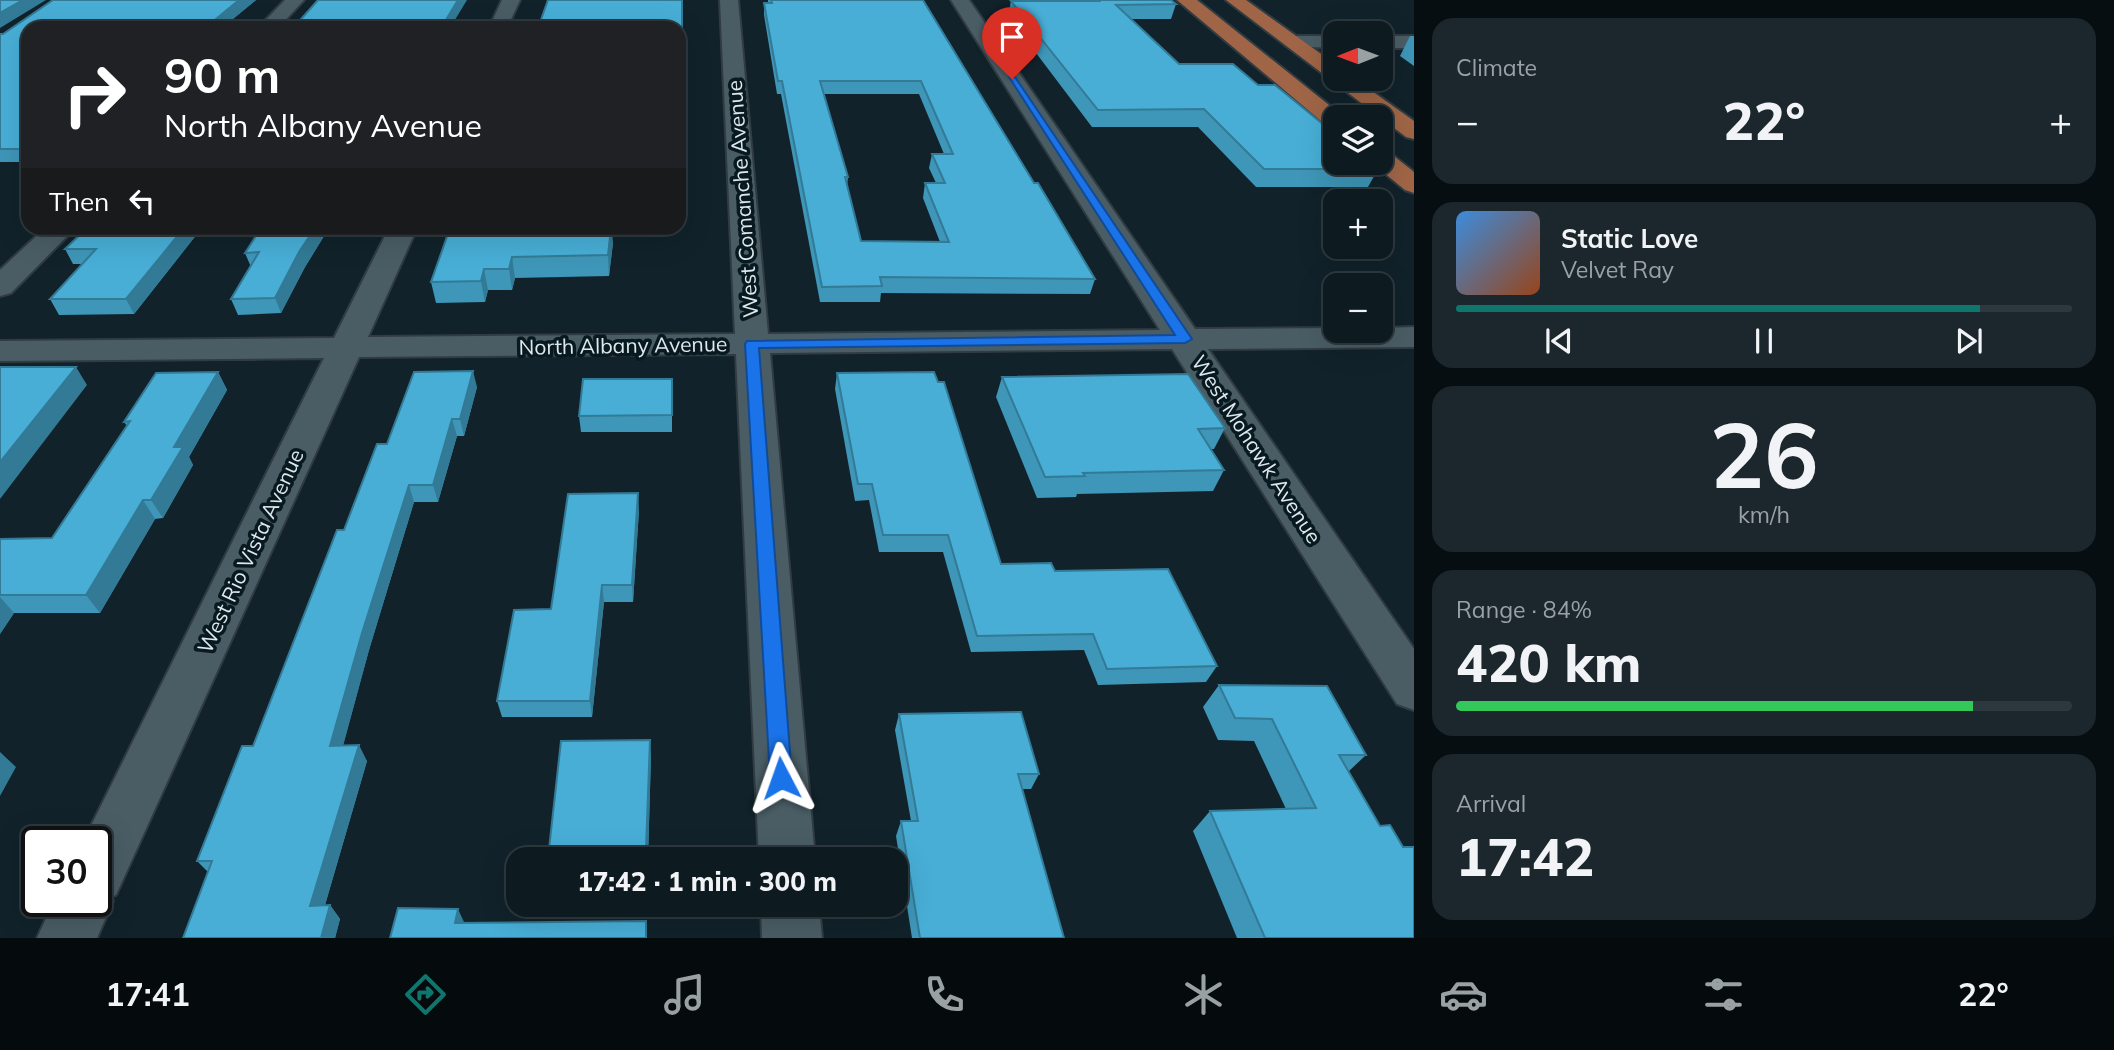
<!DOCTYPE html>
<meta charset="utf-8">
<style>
:root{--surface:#0d1a20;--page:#1b272d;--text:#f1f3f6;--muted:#9aa1a5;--line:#2d383e;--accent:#0f766e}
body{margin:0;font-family:Mulish,sans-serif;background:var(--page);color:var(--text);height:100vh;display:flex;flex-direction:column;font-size:26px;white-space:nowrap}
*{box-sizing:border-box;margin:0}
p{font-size:23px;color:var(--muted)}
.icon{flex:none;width:38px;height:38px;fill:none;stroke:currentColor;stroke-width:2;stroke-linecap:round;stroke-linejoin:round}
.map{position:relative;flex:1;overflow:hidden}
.sheet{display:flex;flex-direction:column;gap:18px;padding:18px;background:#070e12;width:700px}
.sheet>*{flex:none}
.banner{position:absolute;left:21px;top:21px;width:665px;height:214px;border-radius:21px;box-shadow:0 7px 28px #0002,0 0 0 2px var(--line);background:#202124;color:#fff;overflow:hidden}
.needle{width:46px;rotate:269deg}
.controls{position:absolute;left:1323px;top:21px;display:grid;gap:14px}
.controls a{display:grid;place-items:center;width:70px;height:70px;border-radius:14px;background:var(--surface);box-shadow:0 7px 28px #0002,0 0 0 2px var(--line);font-size:35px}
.speed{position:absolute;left:21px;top:826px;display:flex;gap:14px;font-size:35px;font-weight:700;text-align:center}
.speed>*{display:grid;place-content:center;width:91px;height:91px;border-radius:50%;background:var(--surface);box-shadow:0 7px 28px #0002,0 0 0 2px var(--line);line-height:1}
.speed .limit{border:4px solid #111;border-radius:10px;background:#fff;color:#111}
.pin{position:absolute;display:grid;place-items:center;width:60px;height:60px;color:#fff;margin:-72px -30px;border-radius:50% 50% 50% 0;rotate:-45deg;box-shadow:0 0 7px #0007}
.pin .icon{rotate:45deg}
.me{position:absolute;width:77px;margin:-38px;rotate:356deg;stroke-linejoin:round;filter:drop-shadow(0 0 5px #0008)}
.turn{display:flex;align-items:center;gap:24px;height:147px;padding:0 28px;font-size:32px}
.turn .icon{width:91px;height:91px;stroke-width:2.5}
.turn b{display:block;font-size:49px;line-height:60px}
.then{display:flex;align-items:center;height:66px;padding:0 28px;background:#0003;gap:14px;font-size:26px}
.big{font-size:52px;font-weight:800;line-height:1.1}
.sheet .card{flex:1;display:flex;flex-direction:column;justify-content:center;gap:10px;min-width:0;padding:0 24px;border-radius:21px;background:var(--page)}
.sheet .dial{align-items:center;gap:0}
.dial b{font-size:91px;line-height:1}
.song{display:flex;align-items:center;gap:21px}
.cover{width:84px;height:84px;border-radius:10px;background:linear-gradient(135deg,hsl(210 70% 55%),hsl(20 70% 35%))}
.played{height:7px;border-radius:4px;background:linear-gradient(90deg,var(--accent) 85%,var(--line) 85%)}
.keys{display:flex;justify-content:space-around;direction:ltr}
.heat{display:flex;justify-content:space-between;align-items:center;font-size:38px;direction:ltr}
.charge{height:10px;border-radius:5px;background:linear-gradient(90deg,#34c759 84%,var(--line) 0)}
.trip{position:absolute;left:506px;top:847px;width:402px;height:70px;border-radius:21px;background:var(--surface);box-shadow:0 7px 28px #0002,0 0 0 2px var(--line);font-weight:800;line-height:70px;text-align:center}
.tabs{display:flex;height:112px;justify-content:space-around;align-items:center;background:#050a0d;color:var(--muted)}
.tabs .icon{width:49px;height:49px}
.tabs .current{color:var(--accent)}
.tabs b{font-size:32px;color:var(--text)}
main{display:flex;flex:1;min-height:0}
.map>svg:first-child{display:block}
</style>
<main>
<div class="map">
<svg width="1414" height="938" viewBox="0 0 1414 938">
<rect width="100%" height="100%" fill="#11222a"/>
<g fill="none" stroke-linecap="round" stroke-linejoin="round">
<g stroke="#313c42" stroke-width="4">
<path id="minor" d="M285,0h19l-26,28h-20z
M502,0h18l-13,28h-18z
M720,0h18l30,334 392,-4 -209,-330h18l226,329 140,-1v3h46v-3l33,-1v20l-206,2 206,300v61l-17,-6 -225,-355 -402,4 45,506h-56l-23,-505 -377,3 -243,538 -5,2 2,4 -16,37h-60l17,-37h42v-59h-13l241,-484 -324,3v-20l334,-3 55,-110h28l-49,109 367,-3z
M1293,36h42v12l-49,-2 -3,-4z
M1381,36h33v12h-33z
M45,228h30l-64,65 -11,3v-26z
M761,905h58l3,33h-60z"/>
</g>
<g stroke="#313c42" stroke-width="4">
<path id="major" d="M1177,0h20l147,117h-9v11l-8,-2z
M1226,0h20l89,64v15h20l59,42v18l-8,-2z
M1381,151l9,2 24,19v21l-9,-3 -33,-27h9z"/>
</g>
<use href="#minor" fill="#4a5d65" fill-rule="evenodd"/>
<use href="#major" fill="#9f6546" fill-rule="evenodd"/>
</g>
<path fill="#3e96b8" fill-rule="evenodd" d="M53,0h203l-34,28h-194v134h-28v-128h3z
M683,0l-1,72h-3v-44z
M768,0h155l111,183 61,96 -5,15 -209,-1 -1,9h-60l-39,-208h-4l-13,-79v-12h4zM824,94h95l25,60h-12l-3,14 7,15h-11l-2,15 17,44 -79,-1 -14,-55 1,-9z
M1079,0h92l5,4 -5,15h-40l48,45 79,21 120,84 -10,18h-112l-58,-60h-106l-84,-111 3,-15h69z
M1410,36h4v30l-14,-10z
M87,228h242l-24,39 -24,46 -43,2 -7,-16 20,-32 -6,-14 15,-24h-59l-67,85 -75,1 -9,-16 32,-35h-9l-8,-15z
M450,228l163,15 -4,33 -94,2 -3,12h-24l-3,12 -49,1 -5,-21z
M218,372l9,18 -38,67 4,8 -30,53 -8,1 -55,94h-86l-14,21v-95l52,-1 75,-112 -3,-4z
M837,373l164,191 54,7 162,95 -11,16 -108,3 -14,-35 -113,2 -28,-100h-64l-10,-52 -14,1 -20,-112z
M1002,377l223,51 -11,21h-3l13,21 -11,21 -136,3 -1,3 -39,1 -41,-101z
M672,379v53h-91l-2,-16z
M477,387l-13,49h-7l-19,66h-24l-45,148 -26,95 24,16 -42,144h5l10,14 -5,19h-152l25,-66 -11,-11 56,-115 91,-216 43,-86z
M639,510l-6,92h-29l-12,115h-90l-5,-16 54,-92z
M1219,685l147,70 -17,16 65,167h-177l-44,-107 17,-20 76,-2 -32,-68 -36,-1 -15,-33z
M899,714l140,60 -8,15h-9l42,149h-152l-16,-102 5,-15h10l-16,-91z
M651,755l-3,104h-96l-3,-10z"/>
<path fill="#327a96" d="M23,0h23l-46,28v-15z
M239,0h17l-34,28h-17z
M458,0h9l-17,28h-9z
M184,228h16l1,1 -67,85 -8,-15z
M315,228h14l-24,39 -24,46 -6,-15 24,-46z
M611,228h1l1,15 -4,33 -1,-21z
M512,257l3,21 -3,12 -3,-21z
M484,269l4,21 -3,12 -4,-21z
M76,367l11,18 -87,114v-37z
M473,371l4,16 -13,49 -4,-17z
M218,372l9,18 -38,67 4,8 -30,53 -12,-18 23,-53z
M452,419l5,17 -19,66 -5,-17z
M409,485l5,17 -45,148 -30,111 -9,-15 32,-113z
M638,493l1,17 -6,92 -1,-17z
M143,500l12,19 -55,94 -14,-18z
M602,585l2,17 -12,115 -2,-16z
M0,597l14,16 -14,21z
M650,740l1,15 -3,104 -2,-10z
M359,745l8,16 -46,158 -11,-13z
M0,752l16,15 -16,29z
M330,905l10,14 -5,19h-14z
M458,909l6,13 -2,14 -7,-13z"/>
<path fill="#48aed6" stroke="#327a96" stroke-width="2" fill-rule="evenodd" d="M0,0h23l-23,13z
M53,0h186l-34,28h-177v121h-28v-115h3z
M318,0h140l-17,28h-148z
M548,0h134v61h-3v-33h-141z
M771,0h152l111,183h4l57,96 -215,-2 2,9 -60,1 -40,-206h-4l-14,-78h8zM820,81h101l32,73h-21l13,29h-20l24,59 -88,-1 -16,-64h3z
M1098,0h73l5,4 -60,1 63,59h54l25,21h17l60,49v29h36l7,6h-114l-60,-60 -106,1 -87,-109h88z
M87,228h97l-58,71h-76l46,-50h-31z
M261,228h54l-16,24 -24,46 -44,1 28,-47 -14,1z
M450,228h161l-3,27 -96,2 -3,12h-25l-3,12 -50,1z
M0,367h76l-76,95z
M473,371l-13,48h-8l-19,66h-24l-47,148 -32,113 29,-1 -49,161 20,-1 -9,33h-138l29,-77h-15l45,-115h11l84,-216h7l33,-86h10l27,-72z
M218,372l-44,75h9l-32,53h-8l-57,95h-86v-56l52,-1 78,-117 -6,1 32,-49z
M934,372l4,10h6l57,182 50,-1 4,8 113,-2 49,97 -110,3 -14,-35 -116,2 -29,-101h-65l-11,-51h-14l-21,-111z
M1188,374l37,54 -27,1 26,41 -141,3 2,3 -40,1 -43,-100z
M583,379h89v36l-93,1z
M638,493l-6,92h-30l-12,116h-93l17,-91 37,-1 17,-115z
M1219,685l108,1 39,69h-27l41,71 10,-1 13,22h11v91h-149l-55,-127 106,-3 -44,-89 -37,-1z
M1021,712l18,62h-21l46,164h-144l-19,-117h17l-19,-107z
M650,740l-4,109h-97l12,-108z
M398,908l60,1 -3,14 191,-2v17h-256z"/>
<path fill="#1a73e8" stroke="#114b97" stroke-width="2" d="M1009,77h6l177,262 -7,4 -426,5 33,430 -3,7 -8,3 -7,-3 -4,-7 -25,-434 2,-3 428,-6z"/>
<g text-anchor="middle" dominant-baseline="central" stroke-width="7" stroke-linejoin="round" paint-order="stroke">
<g font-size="21" fill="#dee8ee" stroke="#081920">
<text transform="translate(742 199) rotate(-94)">West Comanche Avenue</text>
<text transform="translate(623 345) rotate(-1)">North Albany Avenue</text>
<text transform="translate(1257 449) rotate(57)">West Mohawk Avenue</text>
<text transform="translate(250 551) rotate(-65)">West Rio Vista Avenue</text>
</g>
</g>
</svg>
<div class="controls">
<a><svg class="needle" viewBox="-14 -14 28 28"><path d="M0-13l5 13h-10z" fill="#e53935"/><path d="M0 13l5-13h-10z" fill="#9aa1a5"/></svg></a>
<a><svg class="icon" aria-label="layers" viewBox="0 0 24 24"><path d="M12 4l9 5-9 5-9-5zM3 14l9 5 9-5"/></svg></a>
<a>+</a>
<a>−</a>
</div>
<div class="speed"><div class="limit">30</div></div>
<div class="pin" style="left:1012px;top:79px;background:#d93025"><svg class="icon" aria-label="arrive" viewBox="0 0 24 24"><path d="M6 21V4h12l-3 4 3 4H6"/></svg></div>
<svg class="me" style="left:781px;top:778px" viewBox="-20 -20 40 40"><path d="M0-17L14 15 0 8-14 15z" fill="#1a73e8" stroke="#fff" stroke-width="4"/></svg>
<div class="trip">17:42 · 1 min · 300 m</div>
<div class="banner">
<div class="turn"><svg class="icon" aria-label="right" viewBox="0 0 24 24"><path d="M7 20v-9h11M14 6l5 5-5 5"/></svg><div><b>90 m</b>North Albany Avenue</div></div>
<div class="then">Then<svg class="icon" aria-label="left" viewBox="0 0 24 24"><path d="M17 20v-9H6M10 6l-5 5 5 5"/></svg></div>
</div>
</div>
<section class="sheet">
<div class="card"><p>Climate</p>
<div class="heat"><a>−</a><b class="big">22°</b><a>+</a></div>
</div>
<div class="card">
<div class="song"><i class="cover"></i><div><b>Static Love</b><p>Velvet Ray</p></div></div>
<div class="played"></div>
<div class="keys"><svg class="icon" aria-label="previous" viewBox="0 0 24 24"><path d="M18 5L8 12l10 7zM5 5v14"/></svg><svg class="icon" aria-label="pause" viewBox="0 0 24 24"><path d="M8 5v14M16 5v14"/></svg><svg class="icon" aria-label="next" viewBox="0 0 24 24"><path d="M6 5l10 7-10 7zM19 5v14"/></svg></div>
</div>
<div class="card dial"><b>26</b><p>km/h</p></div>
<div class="card"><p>Range · 84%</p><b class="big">420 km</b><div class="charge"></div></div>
<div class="card"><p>Arrival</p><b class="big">17:42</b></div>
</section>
</main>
<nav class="tabs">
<b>17:41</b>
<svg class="icon current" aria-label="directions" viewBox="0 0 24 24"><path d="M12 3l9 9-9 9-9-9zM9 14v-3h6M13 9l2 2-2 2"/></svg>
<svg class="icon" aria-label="music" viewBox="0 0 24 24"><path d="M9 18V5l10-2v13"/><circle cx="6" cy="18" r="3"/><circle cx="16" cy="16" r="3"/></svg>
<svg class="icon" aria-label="phone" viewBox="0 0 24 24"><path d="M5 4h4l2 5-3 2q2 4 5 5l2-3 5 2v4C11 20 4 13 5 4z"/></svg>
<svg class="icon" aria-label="climate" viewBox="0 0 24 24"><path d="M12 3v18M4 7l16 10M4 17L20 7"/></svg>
<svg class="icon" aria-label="car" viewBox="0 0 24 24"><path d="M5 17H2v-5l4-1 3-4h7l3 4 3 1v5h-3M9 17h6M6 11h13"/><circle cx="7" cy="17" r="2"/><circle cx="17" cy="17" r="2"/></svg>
<svg class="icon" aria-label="filters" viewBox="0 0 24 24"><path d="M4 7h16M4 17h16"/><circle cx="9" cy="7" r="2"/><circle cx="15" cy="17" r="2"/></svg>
<b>22°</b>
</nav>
